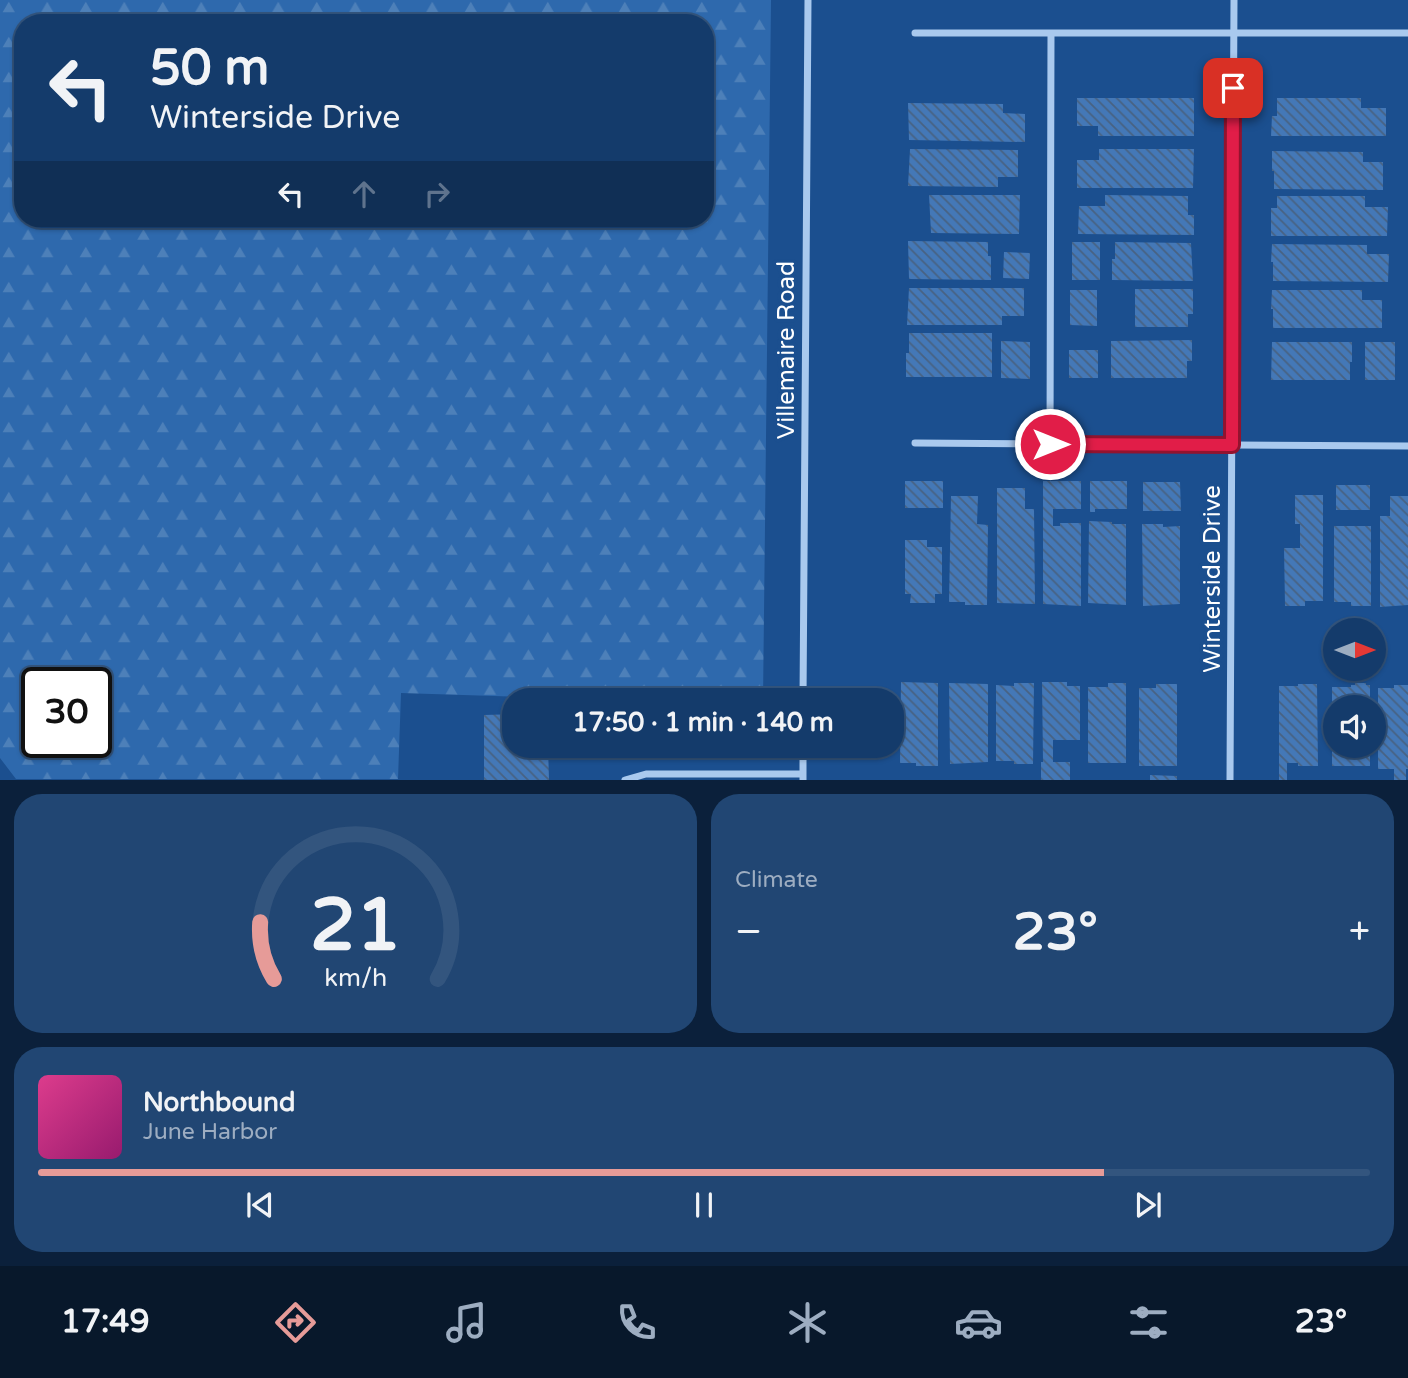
<!DOCTYPE html>
<meta charset="utf-8">
<style>
:root{--surface:#143b6b;--page:#214673;--text:#f1f3f6;--muted:#9dadc1;--line:#33557e;--accent:#e69b98}
body{margin:0;font-family:"Varela Round",sans-serif;background:var(--page);color:var(--text);height:100vh;display:flex;flex-direction:column;font-size:26px;white-space:nowrap}
*{box-sizing:border-box;margin:0}
p{font-size:23px;color:var(--muted)}
.icon{flex:none;width:38px;height:38px;fill:none;stroke:currentColor;stroke-width:2;stroke-linecap:round;stroke-linejoin:round}
.map{position:relative;height:780px;overflow:hidden}
.drawer{display:flex;flex-direction:column;gap:14px;padding:14px;background:#0b203b;flex:1}
.drawer>*{flex:none}
.hud{position:absolute;left:14px;top:14px;width:700px;height:214px;border-radius:28px;box-shadow:0 2px 5px #0004,0 0 0 2px var(--line);background:#143b6b;color:var(--text);overflow:hidden}
.needle{width:46px;rotate:90deg}
.fabs{position:absolute;left:1323px;top:618px;display:grid;gap:14px}
.fabs a{display:grid;place-items:center;width:63px;height:63px;border-radius:50%;background:var(--surface);box-shadow:0 2px 5px #0004,0 0 0 2px var(--line);font-size:35px}
.speed{position:absolute;left:21px;top:667px;display:flex;gap:14px;font-size:35px;font-weight:700;text-align:center}
.speed>*{display:grid;place-content:center;width:91px;height:91px;border-radius:50%;background:var(--surface);box-shadow:0 2px 5px #0004,0 0 0 2px var(--line);line-height:1}
.speed .limit{border:4px solid #111;border-radius:10px;background:#fff;color:#111}
.pin{position:absolute;display:grid;place-items:center;width:60px;height:60px;color:#fff;margin:-30px;border-radius:14px;box-shadow:0 4px 10px #0006}
.me{position:absolute;width:77px;margin:-38px;rotate:90deg;stroke-linejoin:round;filter:drop-shadow(0 0 5px #0008)}
.turn{display:flex;align-items:center;gap:24px;height:147px;padding:0 21px;font-size:32px}
.turn .icon{width:91px;height:91px;stroke-width:2.5}
.turn b{display:block;font-size:49px;line-height:60px}
.lanes{display:flex;align-items:center;height:66px;padding:0 21px;background:#0003;justify-content:center;gap:35px;direction:ltr}
.lanes .off{opacity:.35}
.big{font-size:52px;font-weight:700;line-height:1.1}
.drawer .widget{flex:1;display:flex;flex-direction:column;justify-content:center;gap:10px;min-width:0;padding:0 24px;border-radius:28px;background:var(--page)}
.drawer .dial{align-items:center;gap:0}
.dial svg{height:182px;overflow:visible;fill:none;stroke:var(--line);stroke-width:7;stroke-linecap:round;text-anchor:middle}
.dial text{fill:var(--text);stroke:none}
.song{display:flex;align-items:center;gap:21px}
.cover{width:84px;height:84px;border-radius:10px;background:linear-gradient(135deg,hsl(330 70% 55%),hsl(320 70% 35%))}
.played{height:7px;border-radius:4px;background:linear-gradient(90deg,var(--accent) 80%,var(--line) 80%)}
.keys{display:flex;justify-content:space-around;direction:ltr}
.heat{display:flex;justify-content:space-between;align-items:center;font-size:38px;direction:ltr}
.drawer .tiles{flex:1;display:grid;gap:14px;grid-template-columns:1fr 1fr}
.widget:last-child{grid-column:span 2}
.trip{position:absolute;left:502px;top:688px;width:402px;height:70px;border-radius:28px;background:var(--surface);box-shadow:0 2px 5px #0004,0 0 0 2px var(--line);font-weight:700;line-height:70px;text-align:center}
.menu{display:flex;height:112px;justify-content:space-around;align-items:center;background:#08182b;color:var(--muted)}
.menu .icon{width:49px;height:49px}
.menu .active{color:var(--accent)}
.menu b{font-size:32px;color:var(--text)}
.map>svg:first-child{display:block}
</style>
<div class="map">
<svg width="1408" height="780" viewBox="0 0 1408 780">
<defs>
<pattern id="forest-firs" width="22" height="20" patternUnits="userSpaceOnUse" patternTransform="scale(1.75)"><rect width="22" height="20" fill="#2e69ad"/><path d="M5 1l3.5 6h-7zM16 11l3.5 6h-7z" fill="#4d80b9"/></pattern>
<pattern id="building-back-hatch" width="6" height="6" patternUnits="userSpaceOnUse" patternTransform="scale(1.75)"><rect width="6" height="6" fill="#4478b7"/><path d="M-1 5l2 2M0 0l6 6M5-1l2 2" fill="none" stroke="#486282"/></pattern>
</defs>
<rect width="100%" height="100%" fill="#1b4f8f"/>
<path fill="url(#forest-firs)" fill-rule="evenodd" d="M0,0h771l-8,700h-150l-212,-7 -3,86h-382l-16,-21zM23,23h682v196h-682zM37,682h59v60h-59z"/>
<path fill="url(#building-back-hatch)" d="M1077,98h117v38h-96v-10h-21z
M1277,98h84v10h25v28h-115l1,-20h5z
M908,103l95,1v9l22,1v28l-116,-2z
M910,149l108,1v27h-20v10l-90,-1z
M1099,149h95l-1,39h-116v-28h22z
M1272,151l91,1v10h20v28l-109,-1v-18h-2z
M929,195h91l-1,39 -88,-1z
M1105,195l83,1v19h6v20l-116,-1 1,-28h26z
M1277,196h88v11h23l-1,29h-116v-28h6z
M908,241l80,1v14h3v24l-82,-1z
M1072,242h28v38h-28z
M1115,242l76,1 2,38 -81,-1v-21h3z
M1272,244l95,1v9h22l-1,28 -115,-1v-19h-2z
M1004,252l26,1 -1,26 -26,-1z
M909,288h115v28h-22v9h-95z
M1135,289h58v25h-5v13h-53z
M1070,290h27v36l-27,-1z
M1272,290h90v10h20v28h-109v-19h-2z
M909,333h83v44h-86v-24h3z
M1192,340v21h-5v17h-76v-37z
M1001,341l29,1v37l-29,-1z
M1272,342h80v20h-2v18h-79z
M1365,342h30v38h-30z
M1069,350h29v28h-29z
M905,481h38v27h-38z
M1043,481h38v28h-28v17h7v-3h21v83l-38,-2z
M1090,481h37v28h-32v3h-5z
M1143,482h37l1,29h-38z
M1336,485h34v25h-34z
M997,488h28v21h9l1,95 -38,-1z
M1295,495h28v106h-18v5h-20l-1,-58h16v-24h-5z
M951,496h27l-1,28 11,1 -1,80h-22v-3h-16z
M1390,496h18v109l-28,2v-91h10z
M1089,521l23,1v2h14v81l-38,-2z
M1142,524h21v3l17,-1v78l-37,2z
M1334,526h37v80h-20v-4h-17z
M905,540h22v7h15v47h-7v9h-25l1,-9h-6z
M901,682l37,1v83h-22v-3h-16z
M1042,682h25v4h13v54h-27v22h17v18h-29v-18h2z
M949,683l39,1v78l-38,2z
M1014,683h20l-1,81h-19v-3h-18v-76l18,1z
M1108,683h18v80h-38v-76h20z
M1355,683h11v2h4v22h-35v39h35v20h-38v-79h19v-2h4z
M1156,684h21v82h-38v-78h17z
M1298,684h19l1,82h-20v-3h-11v17h-8v-94h19z
M1394,685h14v84h-2v11h-12v-11h-16v-81h16z
M514,714v32h34l1,34h-65v-65z
M1150,775l27,1v4h-27z"/>
<g fill="none" stroke-linecap="round" stroke-linejoin="round">
<path stroke="#a9c9ee" stroke-width="7" d="M915,33h493
M915,443l493,3
M1050,444l1,-411
M803,700l5,-700
M625,780l21,-6h157
M803,780v-34
M1230,780l4,-780"/>
</g>
<g fill="none" stroke-linecap="round" stroke-linejoin="round">
<g stroke="#92132f" stroke-width="18">
<path id="route" d="M1050,444l182,1 1,-357"/>
</g>
<use href="#route" stroke="#e11d48" stroke-width="12"/>
</g>
<g text-anchor="middle" dominant-baseline="central" stroke-width="7" stroke-linejoin="round" paint-order="stroke">
<g font-size="24" fill="#fff" stroke="#1b4f8f">
<text transform="translate(786 350) rotate(-90)">Villemaire Road</text>
<text transform="translate(1212 579) rotate(-90)">Winterside Drive</text>
</g>
</g>
</svg>
<div class="fabs">
<a><svg class="needle" viewBox="-14 -14 28 28"><path d="M0-13l5 13h-10z" fill="#e53935"/><path d="M0 13l5-13h-10z" fill="#9dadc1"/></svg></a>
<a><svg class="icon" aria-label="sound" viewBox="0 0 24 24"><path d="M4 9h4l5-4v14l-5-4H4zM17 9q2 3 0 6"/></svg></a>
</div>
<div class="speed"><div class="limit">30</div></div>
<div class="pin" style="left:1233px;top:88px;background:#d93025"><svg class="icon" aria-label="arrive" viewBox="0 0 24 24"><path d="M6 21V4h12l-3 4 3 4H6"/></svg></div>
<svg class="me" style="left:1050px;top:444px" viewBox="-20 -20 40 40"><circle r="17" fill="#e11d48" stroke="#fff" stroke-width="3"/><path d="M0-11L8 9 0 5-8 9z" fill="#fff"/></svg>
<div class="trip">17:50 · 1 min · 140 m</div>
<div class="hud">
<div class="turn"><svg class="icon" aria-label="left" viewBox="0 0 24 24"><path d="M17 20v-9H6M10 6l-5 5 5 5"/></svg><div><b>50 m</b>Winterside Drive</div></div>
<div class="lanes"><svg class="icon" aria-label="left" viewBox="0 0 24 24"><path d="M17 20v-9H6M10 6l-5 5 5 5"/></svg><svg class="icon off" aria-label="ahead" viewBox="0 0 24 24"><path d="M12 20V5M6 11l6-6 6 6"/></svg><svg class="icon off" aria-label="right" viewBox="0 0 24 24"><path d="M7 20v-9h11M14 6l5 5-5 5"/></svg></div>
</div>
</div>
<section class="drawer">
<div class="tiles">
<div class="widget dial"><svg viewBox="0 0 100 80">
<path d="M14 69A42 42 0 1 1 86 69"/>
<path d="M14 69A42 42 0 0 1 8 44" stroke="#e69b98"/>
<text x="50" y="56" font-size="32" font-weight="700">21</text>
<text x="50" y="72" font-size="11">km/h</text>
</svg></div>
<div class="widget"><p>Climate</p>
<div class="heat"><a>−</a><b class="big">23°</b><a>+</a></div>
</div>
<div class="widget">
<div class="song"><i class="cover"></i><div><b>Northbound</b><p>June Harbor</p></div></div>
<div class="played"></div>
<div class="keys"><svg class="icon" aria-label="previous" viewBox="0 0 24 24"><path d="M18 5L8 12l10 7zM5 5v14"/></svg><svg class="icon" aria-label="pause" viewBox="0 0 24 24"><path d="M8 5v14M16 5v14"/></svg><svg class="icon" aria-label="next" viewBox="0 0 24 24"><path d="M6 5l10 7-10 7zM19 5v14"/></svg></div>
</div>
</div>
</section>
<nav class="menu">
<b>17:49</b>
<svg class="icon active" aria-label="directions" viewBox="0 0 24 24"><path d="M12 3l9 9-9 9-9-9zM9 14v-3h6M13 9l2 2-2 2"/></svg>
<svg class="icon" aria-label="music" viewBox="0 0 24 24"><path d="M9 18V5l10-2v13"/><circle cx="6" cy="18" r="3"/><circle cx="16" cy="16" r="3"/></svg>
<svg class="icon" aria-label="phone" viewBox="0 0 24 24"><path d="M5 4h4l2 5-3 2q2 4 5 5l2-3 5 2v4C11 20 4 13 5 4z"/></svg>
<svg class="icon" aria-label="climate" viewBox="0 0 24 24"><path d="M12 3v18M4 7l16 10M4 17L20 7"/></svg>
<svg class="icon" aria-label="car" viewBox="0 0 24 24"><path d="M5 17H2v-5l4-1 3-4h7l3 4 3 1v5h-3M9 17h6M6 11h13"/><circle cx="7" cy="17" r="2"/><circle cx="17" cy="17" r="2"/></svg>
<svg class="icon" aria-label="filters" viewBox="0 0 24 24"><path d="M4 7h16M4 17h16"/><circle cx="9" cy="7" r="2"/><circle cx="15" cy="17" r="2"/></svg>
<b>23°</b>
</nav>
